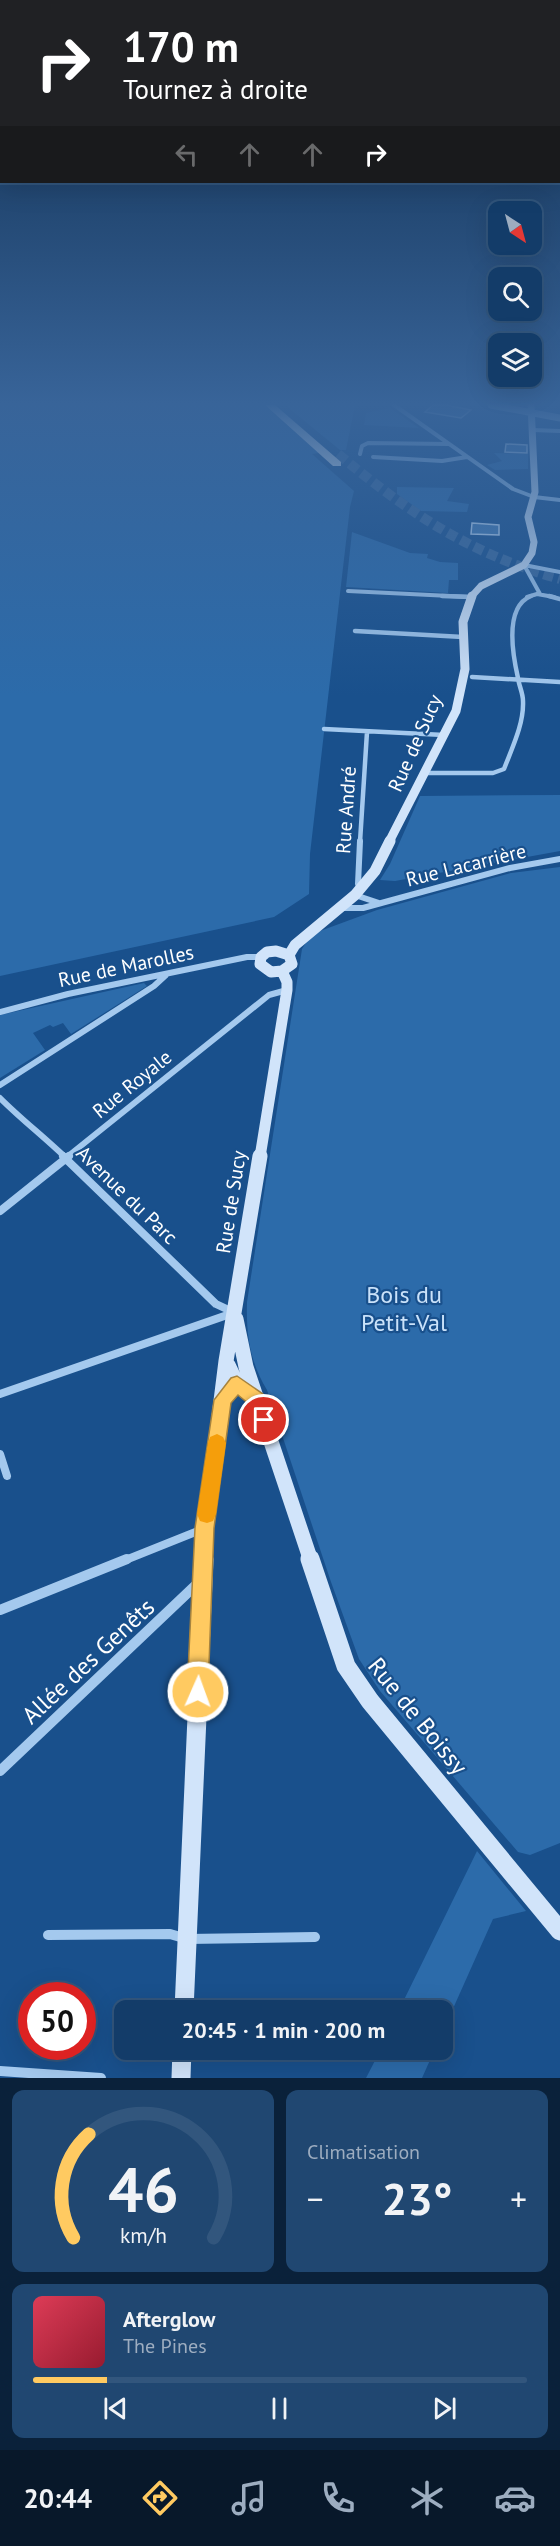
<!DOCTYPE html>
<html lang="fr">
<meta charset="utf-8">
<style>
:root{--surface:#133c69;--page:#204771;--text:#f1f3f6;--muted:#9dadc0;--line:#32567d;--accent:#ffca61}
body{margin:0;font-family:"PT Sans",sans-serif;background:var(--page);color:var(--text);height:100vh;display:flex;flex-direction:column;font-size:22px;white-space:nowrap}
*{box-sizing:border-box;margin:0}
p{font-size:20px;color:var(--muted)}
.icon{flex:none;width:33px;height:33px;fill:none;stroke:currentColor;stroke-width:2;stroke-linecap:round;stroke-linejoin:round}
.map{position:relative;height:2078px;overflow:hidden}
.side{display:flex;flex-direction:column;gap:12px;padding:12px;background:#0a213a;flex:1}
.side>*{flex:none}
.guide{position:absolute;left:0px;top:0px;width:561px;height:183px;box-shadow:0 6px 24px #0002,0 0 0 2px var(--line);background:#202124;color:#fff;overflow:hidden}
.needle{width:39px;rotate:144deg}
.controls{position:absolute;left:488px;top:201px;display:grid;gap:12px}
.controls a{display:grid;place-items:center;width:54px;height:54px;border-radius:12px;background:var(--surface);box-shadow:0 6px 24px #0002,0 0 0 2px var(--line);font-size:30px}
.speed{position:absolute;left:18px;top:1982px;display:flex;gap:12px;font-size:30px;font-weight:700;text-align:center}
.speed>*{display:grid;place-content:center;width:78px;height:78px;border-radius:50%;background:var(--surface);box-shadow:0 6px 24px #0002,0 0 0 2px var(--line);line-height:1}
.speed .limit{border:9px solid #d22;background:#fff;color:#111}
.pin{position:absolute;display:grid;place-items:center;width:51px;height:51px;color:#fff;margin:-26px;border:3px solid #fff;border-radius:50%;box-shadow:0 2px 6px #0007}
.me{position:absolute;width:66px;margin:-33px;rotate:2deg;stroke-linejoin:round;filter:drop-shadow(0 0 4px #0008)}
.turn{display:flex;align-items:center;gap:21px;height:126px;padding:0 24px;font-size:27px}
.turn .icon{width:78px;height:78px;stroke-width:2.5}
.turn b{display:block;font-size:42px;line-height:51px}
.lanes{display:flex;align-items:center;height:57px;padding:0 24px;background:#0003;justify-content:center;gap:30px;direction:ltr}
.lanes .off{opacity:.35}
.big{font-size:45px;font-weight:600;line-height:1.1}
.side .tile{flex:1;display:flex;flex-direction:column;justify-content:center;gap:9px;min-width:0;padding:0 21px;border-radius:12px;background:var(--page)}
.side .dial{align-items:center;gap:0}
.dial svg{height:156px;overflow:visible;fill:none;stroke:var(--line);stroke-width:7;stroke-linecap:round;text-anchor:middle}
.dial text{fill:var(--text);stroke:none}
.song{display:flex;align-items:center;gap:18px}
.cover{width:72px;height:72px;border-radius:9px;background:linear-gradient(135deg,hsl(350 70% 55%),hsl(350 70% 35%))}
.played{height:6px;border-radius:3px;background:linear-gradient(90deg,var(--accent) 15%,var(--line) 15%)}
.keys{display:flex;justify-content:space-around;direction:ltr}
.heat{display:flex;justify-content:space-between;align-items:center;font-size:33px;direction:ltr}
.side .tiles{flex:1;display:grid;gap:12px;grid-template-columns:1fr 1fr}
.tile:last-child{grid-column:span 2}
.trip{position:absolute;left:114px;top:2000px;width:339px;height:60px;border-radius:12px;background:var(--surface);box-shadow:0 6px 24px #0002,0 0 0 2px var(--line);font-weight:600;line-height:60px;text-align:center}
.tabs{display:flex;height:96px;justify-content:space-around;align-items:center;background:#08182a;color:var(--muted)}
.tabs .icon{width:42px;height:42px}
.tabs .selected{color:var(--accent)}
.tabs b{font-size:27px;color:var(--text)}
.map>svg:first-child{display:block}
</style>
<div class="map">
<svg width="560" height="2078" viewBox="0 0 560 2078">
<rect width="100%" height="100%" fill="#19508c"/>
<path fill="#2c6baa" d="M0,405h264l55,48 -7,1 42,37 -4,16 -40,347 -1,40 -35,23 -274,59z
M285,405h70l-9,45h-6z
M390,408l29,20 -55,-3 2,-12z
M494,453l34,1v15l-33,1 -8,-5 15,-4z
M397,487l57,1 -7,13 22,3 -2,8 -46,-1 -24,-17z
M352,532l58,21 18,1 -1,4 13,4 18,1v17h-9l-1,13 -102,-6z
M560,795v56l-165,30 -15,-1 10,-16 30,-68z
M560,867v976l-30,12 -12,-3 -138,-161 -21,-32 -28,-77 -64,-192c-17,-28 -21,-55 -20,-88l55,-353 7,-11 11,-7 57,-21 134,-37z
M144,983l3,3 -76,48 -8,-11 -10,4 -3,-2 -17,8 12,17 -45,28v-63z
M477,1851l49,60 -33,8 -50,112 -1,-21h-43z
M381,2049h54l-13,29h-56z"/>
<path fill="#457db6" stroke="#cae2fa" stroke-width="1.5" d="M433,405h13l25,5 -10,8 -36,-6z
M506,444l21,1v8l-22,-1z
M472,523l27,2v10l-28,-1z"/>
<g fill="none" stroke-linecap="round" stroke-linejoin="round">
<path stroke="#3c6a9d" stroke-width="10" stroke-dasharray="10 5" stroke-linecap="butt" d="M338,454c71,59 132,100 222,125"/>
<path stroke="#a4c9ee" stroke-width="4" d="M394,405l119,84 21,8 26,3
M533,430l27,1
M360,454l2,-8 6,-3 81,1
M373,457l69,4 25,-4
M524,565l36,7
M524,565l16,29
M348,591l123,6
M527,597l10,-3 17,3"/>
<path stroke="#a4c9ee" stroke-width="4.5" d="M442,596l29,1
M549,596l11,3
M355,631l108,6
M472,677l88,5
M324,729l120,6
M426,773h67l11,-4c8,-21 20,-45 19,-68 0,-8 -4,-15 -5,-23 -5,-22 -14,-71 13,-82
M360,842l7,-110"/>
<path stroke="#a4c9ee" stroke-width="6" d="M360,841l-2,43 4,3
M355,895l24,8
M339,908h24l147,-40 50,-9
M0,1012l68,-18 179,-37h14
M0,1085l154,-99 12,-11
M0,1098c21,21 43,38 65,59
M67,1157l202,-162 18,-5"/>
<path stroke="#a4c9ee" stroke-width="8" d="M63,1156l153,148 17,8
M0,1211l69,-55
M0,1394l233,-81
M0,1454l7,22
M123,1561l80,-32"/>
<path stroke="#a4c9ee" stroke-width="10" d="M0,1610l127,-51
M0,1771l198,-188
M48,1935l122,-1 17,5 128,-2
M0,2071l101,7"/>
<path stroke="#d1e4fa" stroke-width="7" d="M491,405l69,13
M471,597l10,-11 43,-21 8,-12 2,-11 -6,-25 7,-25 -4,-87"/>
<path stroke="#d1e4fa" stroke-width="9" d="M389,842l67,-131 9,-42 -2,-47 9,-26"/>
<path stroke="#d1e4fa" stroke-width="11" d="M276,951l13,4 3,9 -10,7 -11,1 -11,-8 1,-7 6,-5z
M289,955l6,-10 60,-50 20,-24 15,-30
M260,1157l27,-167v-8l-5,-11"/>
<path stroke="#d1e4fa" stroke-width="15" d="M236,1319l10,48 65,194
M228,1365l9,19 19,15
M204,1561l1,-33 21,-167 34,-205"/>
<path stroke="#d1e4fa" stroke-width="19" d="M310,1559l36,107 24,35 190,230
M184,2010l20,-451
M181,2078l1,-29"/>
<path fill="#fff" fill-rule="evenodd" d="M265,405h10l66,57v4h-8z"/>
</g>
<linearGradient id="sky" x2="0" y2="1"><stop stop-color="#0e2c4d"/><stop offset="0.58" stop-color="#386499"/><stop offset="1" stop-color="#386499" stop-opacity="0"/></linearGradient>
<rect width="560" height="696" fill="url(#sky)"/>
<path fill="#ffca61" stroke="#a6833f" stroke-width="1.5" d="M237,1376l26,18 10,26 -3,5 -6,3 -7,-3 -7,-20 -12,-10 -7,8 -17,125 -6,164 -3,7 -7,3 -8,-3 -3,-7 8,-164 19,-128 17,-22z"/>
<path fill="#f59e0b" d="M217,1434l6,3 3,6 -10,71 -3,7 -6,2 -7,-2 -3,-7 11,-71 2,-6z"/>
<g text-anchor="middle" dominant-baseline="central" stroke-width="4.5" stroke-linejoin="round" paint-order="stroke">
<g font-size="20" fill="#fff" stroke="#19508c">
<text transform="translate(415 743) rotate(-66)">Rue de Sucy</text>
<text transform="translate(346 810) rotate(-86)">Rue André</text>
<text transform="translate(466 865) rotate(-14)">Rue Lacarrière</text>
<text transform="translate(126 966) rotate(-12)">Rue de Marolles</text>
<text transform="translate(132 1084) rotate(-39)">Rue Royale</text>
<text transform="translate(127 1195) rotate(44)">Avenue du Parc</text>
<text transform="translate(231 1202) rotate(-81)">Rue de Sucy</text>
</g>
<g font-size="24" fill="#cae2fa" stroke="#19508c">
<text x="404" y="1294">Bois du<tspan x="404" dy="28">Petit-Val</tspan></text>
</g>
<g font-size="24" fill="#fff" stroke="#19508c">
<text transform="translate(88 1661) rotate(-43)">Allée des Genêts</text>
<text transform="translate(418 1716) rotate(51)">Rue de Boissy</text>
</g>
</g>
</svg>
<div class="controls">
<a><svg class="needle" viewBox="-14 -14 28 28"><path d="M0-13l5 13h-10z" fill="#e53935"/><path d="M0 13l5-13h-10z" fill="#9dadc0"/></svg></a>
<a><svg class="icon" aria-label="search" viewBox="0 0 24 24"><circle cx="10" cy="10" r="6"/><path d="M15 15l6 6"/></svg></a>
<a><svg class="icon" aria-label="layers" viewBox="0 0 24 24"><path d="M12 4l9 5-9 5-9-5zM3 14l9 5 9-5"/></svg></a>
</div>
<div class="speed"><div class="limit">50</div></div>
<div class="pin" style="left:264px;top:1420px;background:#d93025"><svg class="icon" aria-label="arrive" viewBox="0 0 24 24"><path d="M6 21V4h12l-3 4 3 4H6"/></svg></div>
<svg class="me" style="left:198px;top:1692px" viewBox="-20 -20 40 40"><circle r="17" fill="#ffca61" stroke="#fff" stroke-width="3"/><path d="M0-11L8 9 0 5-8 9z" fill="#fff"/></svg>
<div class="trip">20:45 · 1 min · 200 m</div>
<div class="guide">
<div class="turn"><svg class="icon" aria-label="right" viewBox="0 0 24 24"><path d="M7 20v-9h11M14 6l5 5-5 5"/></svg><div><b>170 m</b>Tournez à droite</div></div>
<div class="lanes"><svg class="icon off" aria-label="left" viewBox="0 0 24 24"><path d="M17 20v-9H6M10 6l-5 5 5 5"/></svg><svg class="icon off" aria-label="ahead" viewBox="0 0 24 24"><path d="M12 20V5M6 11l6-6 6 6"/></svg><svg class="icon off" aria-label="ahead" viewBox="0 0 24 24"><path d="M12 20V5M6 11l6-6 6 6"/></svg><svg class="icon" aria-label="right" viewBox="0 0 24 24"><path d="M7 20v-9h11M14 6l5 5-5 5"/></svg></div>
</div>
</div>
<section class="side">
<div class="tiles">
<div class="tile dial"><svg viewBox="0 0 100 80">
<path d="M14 69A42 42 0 1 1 86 69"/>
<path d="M14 69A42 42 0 0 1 22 16" stroke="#ffca61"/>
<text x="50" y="56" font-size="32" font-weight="700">46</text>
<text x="50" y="72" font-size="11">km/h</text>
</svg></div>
<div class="tile"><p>Climatisation</p>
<div class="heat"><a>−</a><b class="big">23°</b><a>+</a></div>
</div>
<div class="tile">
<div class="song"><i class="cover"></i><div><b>Afterglow</b><p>The Pines</p></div></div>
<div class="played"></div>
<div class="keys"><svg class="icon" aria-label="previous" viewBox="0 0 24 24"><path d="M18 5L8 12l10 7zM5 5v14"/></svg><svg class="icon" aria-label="pause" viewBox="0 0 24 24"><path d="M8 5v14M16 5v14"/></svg><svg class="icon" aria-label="next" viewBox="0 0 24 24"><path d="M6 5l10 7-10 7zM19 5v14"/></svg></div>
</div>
</div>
</section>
<nav class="tabs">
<b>20:44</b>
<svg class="icon selected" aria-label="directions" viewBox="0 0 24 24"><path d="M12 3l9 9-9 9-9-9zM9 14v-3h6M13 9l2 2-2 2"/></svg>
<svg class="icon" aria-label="music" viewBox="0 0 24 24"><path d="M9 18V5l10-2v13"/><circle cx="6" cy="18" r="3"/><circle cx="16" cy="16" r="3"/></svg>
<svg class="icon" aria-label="phone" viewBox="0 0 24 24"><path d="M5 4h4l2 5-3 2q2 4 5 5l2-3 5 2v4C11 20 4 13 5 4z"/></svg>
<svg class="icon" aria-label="climate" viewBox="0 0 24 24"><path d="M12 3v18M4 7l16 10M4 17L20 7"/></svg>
<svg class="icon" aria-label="car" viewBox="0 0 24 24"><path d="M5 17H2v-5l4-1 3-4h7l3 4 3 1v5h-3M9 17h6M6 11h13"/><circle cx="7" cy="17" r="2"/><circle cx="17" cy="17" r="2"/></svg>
</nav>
